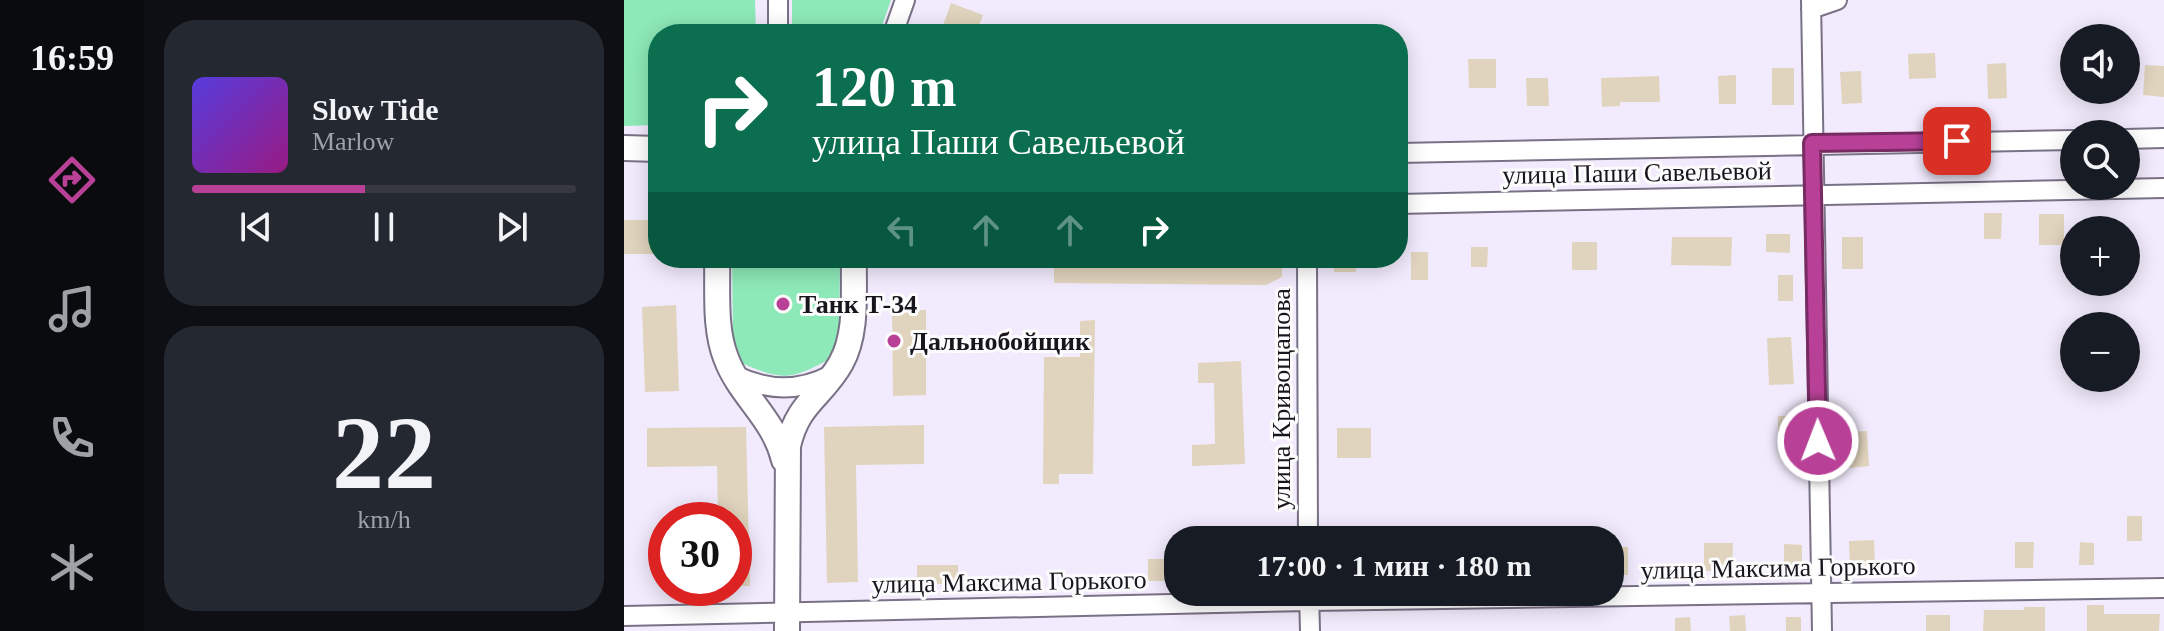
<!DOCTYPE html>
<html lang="ru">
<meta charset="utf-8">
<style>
:root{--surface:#171b24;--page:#242831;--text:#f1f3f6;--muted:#9ea1a6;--line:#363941;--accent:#b84197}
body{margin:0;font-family:Georgia,serif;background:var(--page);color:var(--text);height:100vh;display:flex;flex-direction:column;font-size:30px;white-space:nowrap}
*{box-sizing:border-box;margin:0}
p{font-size:26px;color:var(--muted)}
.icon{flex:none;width:44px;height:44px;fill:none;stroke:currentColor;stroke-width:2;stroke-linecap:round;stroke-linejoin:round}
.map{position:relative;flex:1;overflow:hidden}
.drawer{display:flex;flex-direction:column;gap:20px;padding:20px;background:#0d0f14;width:480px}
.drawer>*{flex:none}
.hud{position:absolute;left:24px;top:24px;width:760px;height:244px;border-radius:32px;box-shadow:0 4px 20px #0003;background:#0b6e4f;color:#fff;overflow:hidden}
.buttons{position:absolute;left:1436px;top:24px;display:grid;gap:16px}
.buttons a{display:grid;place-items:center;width:80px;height:80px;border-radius:50%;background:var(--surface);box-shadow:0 4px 20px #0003;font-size:40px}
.speed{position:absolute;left:24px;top:502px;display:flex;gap:16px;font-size:40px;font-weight:700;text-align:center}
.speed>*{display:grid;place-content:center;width:104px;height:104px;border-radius:50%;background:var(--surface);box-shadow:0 4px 20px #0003;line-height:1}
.speed .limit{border:12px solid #d22;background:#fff;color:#111}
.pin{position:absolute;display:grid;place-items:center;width:68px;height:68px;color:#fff;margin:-34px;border-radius:16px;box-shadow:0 4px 12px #0006}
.me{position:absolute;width:88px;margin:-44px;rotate:359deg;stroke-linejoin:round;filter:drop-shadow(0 0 6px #0008)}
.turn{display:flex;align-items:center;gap:28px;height:168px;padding:0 32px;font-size:36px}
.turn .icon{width:104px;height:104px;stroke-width:2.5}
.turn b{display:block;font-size:56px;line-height:68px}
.lanes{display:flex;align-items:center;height:76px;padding:0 32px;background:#0003;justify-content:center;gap:40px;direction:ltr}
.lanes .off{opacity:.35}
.drawer .widget{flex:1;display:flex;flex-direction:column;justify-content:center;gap:12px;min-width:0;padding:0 28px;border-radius:32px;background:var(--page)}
.drawer .dial{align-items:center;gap:0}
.dial b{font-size:104px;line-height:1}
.song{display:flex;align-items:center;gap:24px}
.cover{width:96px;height:96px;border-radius:12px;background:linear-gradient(135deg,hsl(250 70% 55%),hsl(310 70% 35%))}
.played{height:8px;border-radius:4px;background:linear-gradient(90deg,var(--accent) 45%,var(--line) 45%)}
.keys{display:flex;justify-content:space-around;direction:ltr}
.trip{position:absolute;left:540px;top:526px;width:460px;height:80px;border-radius:32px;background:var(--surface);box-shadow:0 4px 20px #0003;font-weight:700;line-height:80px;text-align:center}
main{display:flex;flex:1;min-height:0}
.tabs{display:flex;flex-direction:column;width:144px;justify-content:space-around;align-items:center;background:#090b0e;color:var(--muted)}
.tabs .icon{width:56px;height:56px}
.tabs .on{color:var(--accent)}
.tabs b{font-size:36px;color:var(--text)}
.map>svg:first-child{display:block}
</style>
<main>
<nav class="tabs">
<b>16:59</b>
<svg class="icon on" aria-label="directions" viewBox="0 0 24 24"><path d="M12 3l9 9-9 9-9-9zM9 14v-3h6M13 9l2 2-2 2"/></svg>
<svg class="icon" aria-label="music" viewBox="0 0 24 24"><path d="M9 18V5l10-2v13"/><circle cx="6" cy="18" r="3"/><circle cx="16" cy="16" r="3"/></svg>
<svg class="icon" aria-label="phone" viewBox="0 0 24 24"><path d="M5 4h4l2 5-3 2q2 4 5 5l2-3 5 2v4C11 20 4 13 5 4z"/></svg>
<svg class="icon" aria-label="climate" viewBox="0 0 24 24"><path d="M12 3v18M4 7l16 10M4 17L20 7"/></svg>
</nav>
<section class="drawer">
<div class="widget">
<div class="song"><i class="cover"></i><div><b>Slow Tide</b><p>Marlow</p></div></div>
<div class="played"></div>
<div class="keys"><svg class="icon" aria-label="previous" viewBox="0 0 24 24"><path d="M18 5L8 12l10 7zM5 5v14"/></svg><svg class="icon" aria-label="pause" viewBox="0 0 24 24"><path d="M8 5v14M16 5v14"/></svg><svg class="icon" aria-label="next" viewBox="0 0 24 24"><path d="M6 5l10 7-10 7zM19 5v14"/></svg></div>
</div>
<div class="widget dial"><b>22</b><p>km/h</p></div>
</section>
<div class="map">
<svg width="1540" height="631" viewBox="0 0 1540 631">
<rect width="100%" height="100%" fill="#f2ebfd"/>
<path fill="#8de9b8" d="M0,0h131l1,34h-98v91l-34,1z
M168,0h99l-12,34h-87z
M108,258h108l-1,76 -5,23c-44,23 -49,25 -95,5l-6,-25z"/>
<path fill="#e1d4be" d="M327,3l32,12 -7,19h-36z
M1311,53l1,25 -27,1 -1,-25z
M844,59h28v29h-27z
M1382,63l1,35 -19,1 -1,-35z
M1521,65l19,1v31l-21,-2z
M1148,68h22v37h-22z
M1237,71l1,32 -20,1 -2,-32z
M1112,75v29h-17l-1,-28z
M1035,76l1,26h-40v4l-18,1 -1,-29z
M902,78h22l1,28h-22z
M1360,213h18l-1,26h-17z
M1415,214h25v31h-25z
M0,220h34v34h-34z
M1142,234h24v19l-24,-1z
M1048,237h60l-1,29 -60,-1z
M1218,237h21v32h-21z
M948,242h25v28h-25z
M847,247h17l-1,20h-16z
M787,252h17v28h-17z
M430,258h228v19l-16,8 -212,-2z
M710,258h22v14h-22z
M1154,275h15v26h-15z
M52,305l3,86 -34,1 -3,-85z
M268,310h34v85l-33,1z
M471,320l-2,154h-34v10h-16l1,-127h36v-36z
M1167,337l3,47 -25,1 -2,-47z
M617,361l4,103 -53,2v-21l23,-1 -1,-61h-16v-20z
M1154,416h18l-1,29h-17z
M300,425v39l-68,1 2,117 -31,1 -3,-156z
M122,427l4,159h-16v-66h-16l-1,-54 -70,1v-39z
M713,428h34v30h-34z
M1243,431l2,35 -20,2 -2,-36z
M1503,516h15v25h-15z
M1250,540l1,30 -25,1 -1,-30z
M1391,542h19l-1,26h-18z
M1456,542l14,1v22h-15z
M1080,543h29l-1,28h-28z
M1160,544l18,1v25h-18z
M986,547h18v28h-18z
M524,559h30v22h-30z
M293,565h41v19h-41z
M1463,605h17v9h56l-1,17h-72z
M1400,607h21v24h-62l1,-21h40z
M1121,615l1,16h-16l-1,-15z
M1302,615h24v16h-24z
M1066,617l1,14h-16v-13z
M1162,617h15v14h-15z"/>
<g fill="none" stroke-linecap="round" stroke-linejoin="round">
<g stroke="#797186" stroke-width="22">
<path id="minor" d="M154,0v34
M1187,0l11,631
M1187,9l26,-9
M269,34l12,-34
M1502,139l38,-1
M774,153l676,-13
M774,204l766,-16
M683,258l1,282
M111,375c32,16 64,17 96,0
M685,592l1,39
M0,616l685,-15 855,-13"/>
</g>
<g stroke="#797186" stroke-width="28">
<path id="major" d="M0,148l34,1
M93,258c1,32 -3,70 9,100 14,38 48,60 58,102
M163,631l1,-185c10,-44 34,-49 53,-83 17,-30 12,-72 13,-105"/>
</g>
<use href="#minor" stroke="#fff" stroke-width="18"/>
<use href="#major" stroke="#fff" stroke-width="24"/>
</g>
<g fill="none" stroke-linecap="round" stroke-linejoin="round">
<g stroke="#782a62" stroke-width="20">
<path id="route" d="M1194,441l-6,-298 145,-2"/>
</g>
<use href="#route" stroke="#b84197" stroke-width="14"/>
</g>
<g fill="#b84197" stroke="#fcfcfc" stroke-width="3">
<circle cx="159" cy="304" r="8"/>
<circle cx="270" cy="341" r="8"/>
</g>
<g text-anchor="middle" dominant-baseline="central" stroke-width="6" stroke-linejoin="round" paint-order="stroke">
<g font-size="26" fill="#18151d" stroke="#fcfcfc">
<text transform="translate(1013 173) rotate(-1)">улица Паши Савельевой</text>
<text transform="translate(657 399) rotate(-90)">улица Кривощапова</text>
<text transform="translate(1154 568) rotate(-1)">улица Максима Горького</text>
<text transform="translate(385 582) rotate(-1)">улица Максима Горького</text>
</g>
<g font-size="26" font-weight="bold" fill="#18151d" stroke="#fcfcfc" text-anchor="start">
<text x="175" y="304">Танк Т-34</text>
<text x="286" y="341">Дальнобойщик</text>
</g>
</g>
</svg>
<div class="buttons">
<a><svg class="icon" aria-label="sound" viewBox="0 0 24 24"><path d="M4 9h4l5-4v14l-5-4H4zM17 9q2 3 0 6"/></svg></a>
<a><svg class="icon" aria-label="search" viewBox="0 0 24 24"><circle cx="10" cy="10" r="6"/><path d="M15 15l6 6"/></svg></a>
<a>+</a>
<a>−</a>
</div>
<div class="speed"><div class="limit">30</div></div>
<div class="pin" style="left:1333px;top:141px;background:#d93025"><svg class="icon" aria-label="arrive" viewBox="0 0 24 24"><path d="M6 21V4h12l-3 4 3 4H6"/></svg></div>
<svg class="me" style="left:1194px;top:441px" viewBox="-20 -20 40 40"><circle r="17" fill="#b84197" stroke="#fff" stroke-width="3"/><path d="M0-11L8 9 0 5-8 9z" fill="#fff"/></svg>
<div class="trip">17:00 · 1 мин · 180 m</div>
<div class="hud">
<div class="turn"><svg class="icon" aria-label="right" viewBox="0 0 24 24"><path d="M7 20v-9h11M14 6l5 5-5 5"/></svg><div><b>120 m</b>улица Паши Савельевой</div></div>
<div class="lanes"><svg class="icon off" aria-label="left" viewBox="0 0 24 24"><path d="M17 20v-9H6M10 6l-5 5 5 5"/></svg><svg class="icon off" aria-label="ahead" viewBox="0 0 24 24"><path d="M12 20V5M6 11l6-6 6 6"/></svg><svg class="icon off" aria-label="ahead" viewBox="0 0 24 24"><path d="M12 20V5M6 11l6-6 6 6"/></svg><svg class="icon" aria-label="right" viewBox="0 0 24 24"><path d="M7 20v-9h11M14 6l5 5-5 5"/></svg></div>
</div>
</div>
</main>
